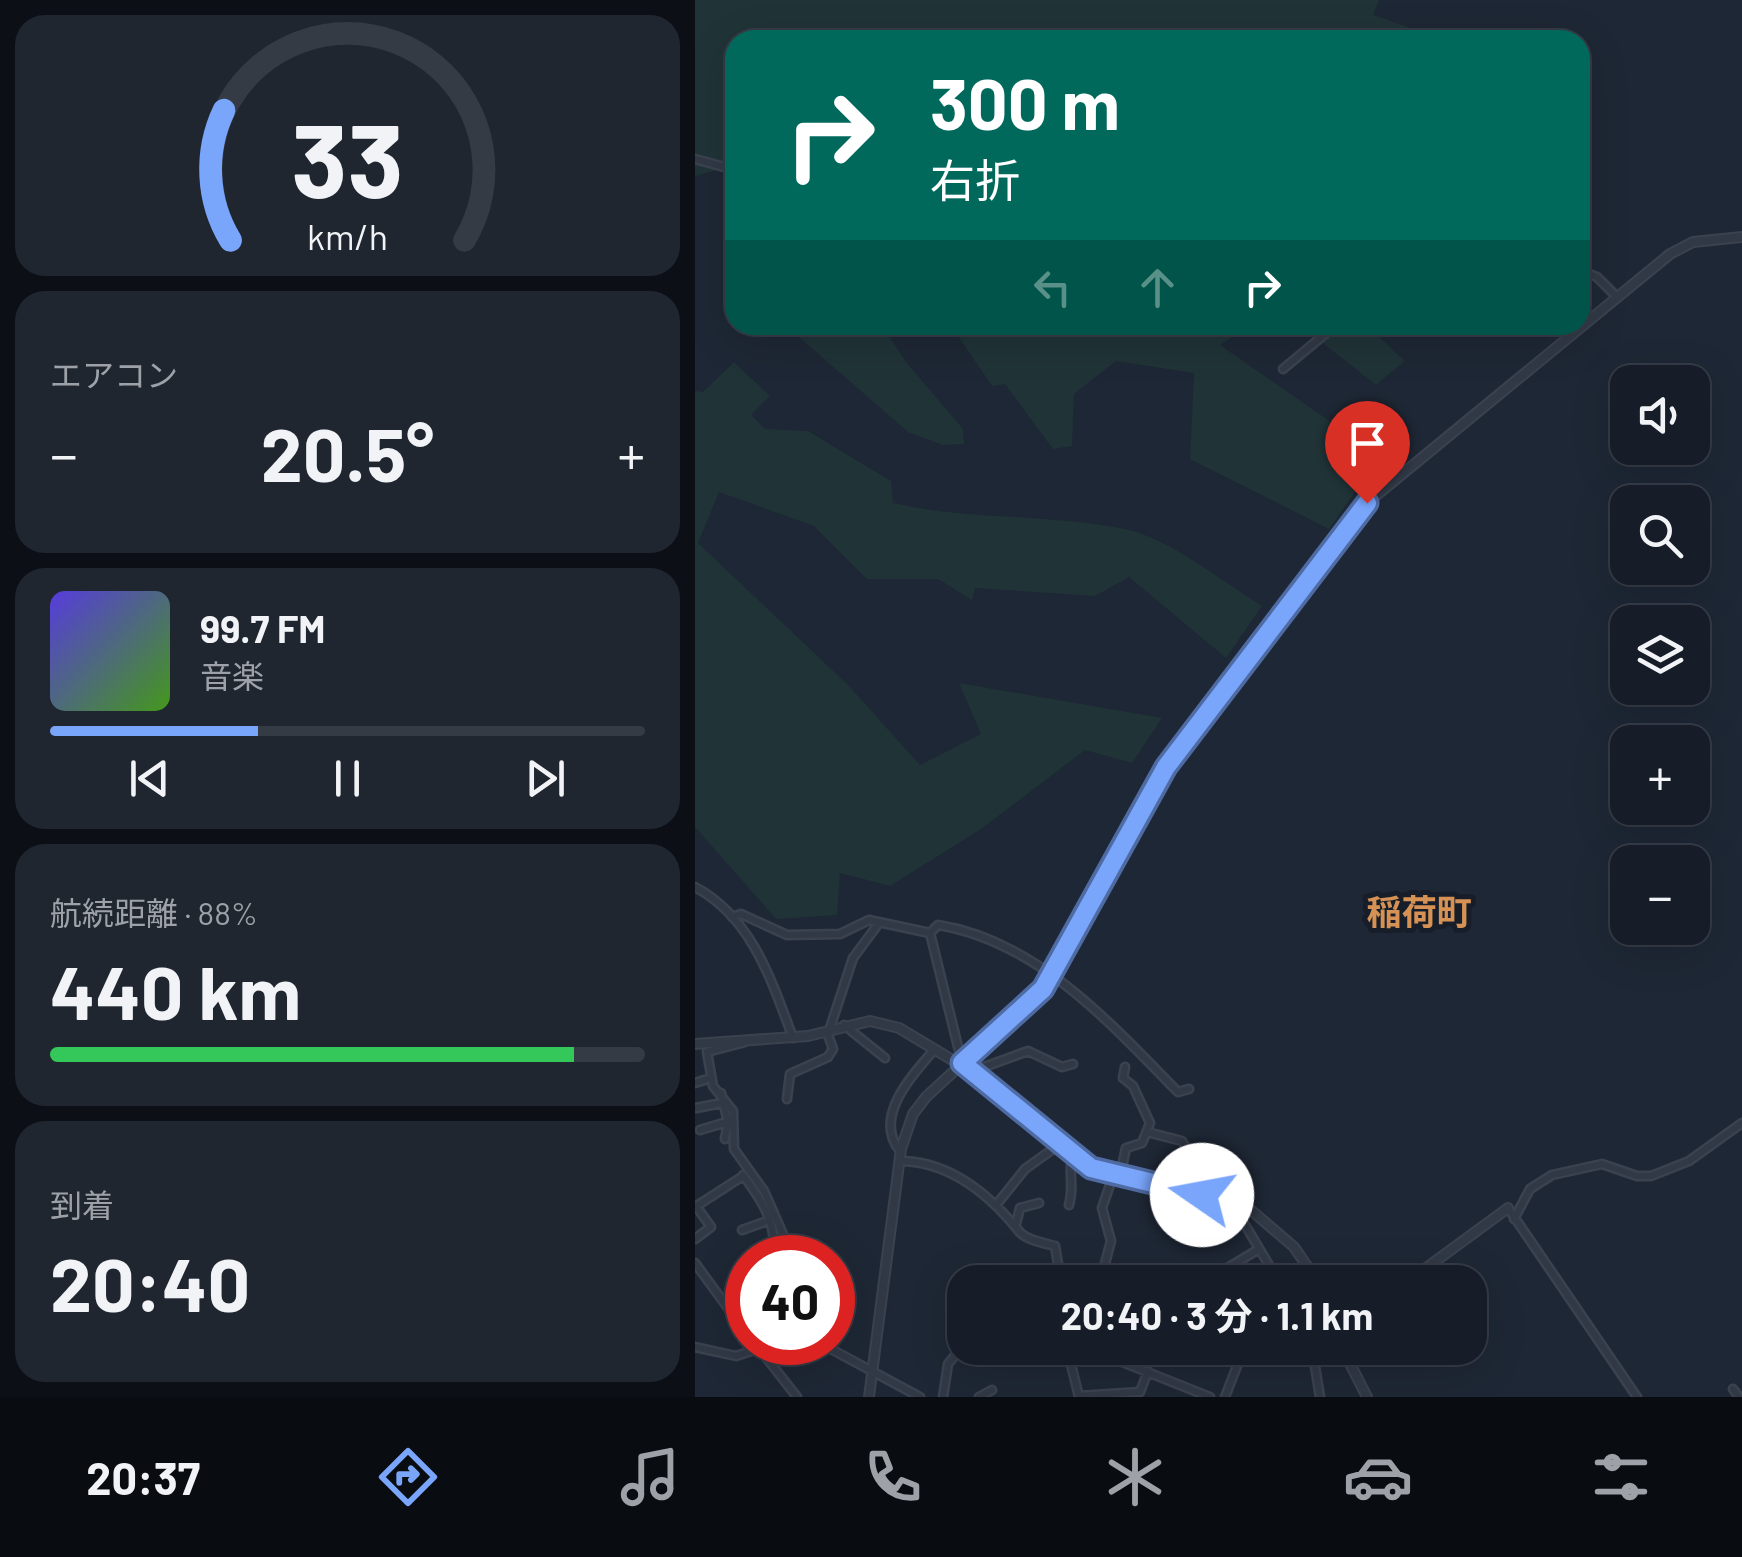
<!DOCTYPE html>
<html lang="ja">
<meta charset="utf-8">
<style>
:root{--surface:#161d28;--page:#1f2630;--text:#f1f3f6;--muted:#9ea2a8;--line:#353b45;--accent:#79a5fb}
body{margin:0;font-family:Barlow,"Noto Sans JP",sans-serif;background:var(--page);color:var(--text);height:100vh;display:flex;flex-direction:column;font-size:38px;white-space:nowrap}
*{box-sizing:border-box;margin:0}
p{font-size:32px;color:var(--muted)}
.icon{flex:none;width:55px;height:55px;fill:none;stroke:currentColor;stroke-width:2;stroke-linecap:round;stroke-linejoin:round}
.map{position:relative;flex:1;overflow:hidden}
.side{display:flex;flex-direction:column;gap:15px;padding:15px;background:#0c1016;width:695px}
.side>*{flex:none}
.hud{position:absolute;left:30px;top:30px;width:865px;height:305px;border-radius:30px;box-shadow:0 10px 40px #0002,0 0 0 2px var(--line);background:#00695c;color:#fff;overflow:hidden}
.fabs{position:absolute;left:915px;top:365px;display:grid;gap:20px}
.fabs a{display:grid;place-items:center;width:100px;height:100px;border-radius:20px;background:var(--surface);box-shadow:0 10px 40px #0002,0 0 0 2px var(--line);font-size:50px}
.speed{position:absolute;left:30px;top:1235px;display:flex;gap:20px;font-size:50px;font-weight:700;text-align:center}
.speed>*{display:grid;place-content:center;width:130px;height:130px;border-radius:50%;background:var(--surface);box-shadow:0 10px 40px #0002,0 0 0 2px var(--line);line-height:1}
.speed .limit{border:15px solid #d22;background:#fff;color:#111}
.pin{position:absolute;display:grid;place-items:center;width:85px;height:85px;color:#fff;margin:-102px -42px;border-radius:50% 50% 50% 0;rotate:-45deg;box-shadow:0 0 10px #0007}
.pin .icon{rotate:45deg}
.me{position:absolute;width:110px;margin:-55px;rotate:282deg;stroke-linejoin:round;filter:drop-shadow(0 0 8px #0008)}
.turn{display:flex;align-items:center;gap:35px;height:210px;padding:0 40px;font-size:45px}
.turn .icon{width:130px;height:130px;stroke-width:2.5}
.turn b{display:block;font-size:70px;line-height:85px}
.lanes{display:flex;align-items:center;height:95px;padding:0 40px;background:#0003;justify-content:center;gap:50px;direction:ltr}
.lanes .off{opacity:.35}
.big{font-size:75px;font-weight:700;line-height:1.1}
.side .tile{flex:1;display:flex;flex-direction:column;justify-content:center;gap:15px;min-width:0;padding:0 35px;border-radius:30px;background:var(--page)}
.side .dial{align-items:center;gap:0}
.dial svg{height:260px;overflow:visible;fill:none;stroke:var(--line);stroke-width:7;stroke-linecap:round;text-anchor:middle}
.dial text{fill:var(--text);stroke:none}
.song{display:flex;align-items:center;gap:30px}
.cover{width:120px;height:120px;border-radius:15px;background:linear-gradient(135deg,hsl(250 70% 55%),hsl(100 70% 35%))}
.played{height:10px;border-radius:5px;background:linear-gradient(90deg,var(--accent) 35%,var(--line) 35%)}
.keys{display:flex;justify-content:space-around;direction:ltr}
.heat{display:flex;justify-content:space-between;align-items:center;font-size:55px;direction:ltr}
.charge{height:15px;border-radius:8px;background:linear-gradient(90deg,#34c759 88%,var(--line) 0)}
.trip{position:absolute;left:252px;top:1265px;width:540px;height:100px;border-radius:30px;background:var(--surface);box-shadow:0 10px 40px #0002,0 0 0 2px var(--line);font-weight:700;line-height:100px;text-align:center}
.tabs{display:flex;height:160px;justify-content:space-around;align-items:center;background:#090c10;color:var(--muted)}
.tabs .icon{width:70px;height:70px}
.tabs .current{color:var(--accent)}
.tabs b{font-size:45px;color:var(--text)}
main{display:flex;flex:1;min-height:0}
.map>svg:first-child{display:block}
</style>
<main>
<section class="side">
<div class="tile dial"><svg viewBox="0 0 100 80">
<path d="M14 69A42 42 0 1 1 86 69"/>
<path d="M14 69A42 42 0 0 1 12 29" stroke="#79a5fb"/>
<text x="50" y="56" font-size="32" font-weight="700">33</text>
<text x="50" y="72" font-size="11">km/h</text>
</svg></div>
<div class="tile"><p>エアコン</p>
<div class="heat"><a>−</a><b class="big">20.5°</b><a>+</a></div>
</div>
<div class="tile">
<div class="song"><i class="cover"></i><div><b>99.7 FM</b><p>音楽</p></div></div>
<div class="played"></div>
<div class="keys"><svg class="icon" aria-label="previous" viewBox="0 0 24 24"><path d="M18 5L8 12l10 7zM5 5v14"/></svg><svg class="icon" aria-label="pause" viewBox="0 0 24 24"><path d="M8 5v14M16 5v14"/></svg><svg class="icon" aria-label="next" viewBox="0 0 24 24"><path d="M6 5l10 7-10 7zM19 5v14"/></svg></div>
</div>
<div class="tile"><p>航続距離 · 88%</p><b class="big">440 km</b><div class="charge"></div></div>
<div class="tile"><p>到着</p><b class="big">20:40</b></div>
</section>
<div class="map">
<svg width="1047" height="1397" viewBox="0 0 1047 1397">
<rect width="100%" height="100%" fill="#1e2735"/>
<path fill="#203337" d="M0,0h684l-6,15 72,25h-710v125l-40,11z
M90,325h97l24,37 57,67 1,15 -21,1 -35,-13z
M269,325h286l-30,20 160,111 -51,73 -139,-70 4,-86 -78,-12 -42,33 -2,52 -19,3 -48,-65 -13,2 -34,-50z
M605,325h66l39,36 -29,24z
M39,362l36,34 -19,19 14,14 43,2 83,50 2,22c77,18 160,10 236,27 42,10 96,53 133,76l-36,52 -97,-81 -34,19 -120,-8 -3,12 -34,-21h-71l-53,-53 -95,-34 -21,51 150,142 72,80 61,-31 -22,-51 203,35 -30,45 -47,-13 -104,79 -91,57 -50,-13 -3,42 -61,4 -81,-92v-436l8,1z"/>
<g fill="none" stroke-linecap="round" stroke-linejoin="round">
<g stroke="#3b424f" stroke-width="11">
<path id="minor" d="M0,159l40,11
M885,270l17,7 19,19
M656,325h5
M588,369l53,-44
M0,887c57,30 77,95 98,151
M37,917l9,-3 46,21 53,-1 29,-14 61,13 8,-8c100,16 173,99 240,167l11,-3
M235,933l32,130
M149,1025l41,33
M134,1031l24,-73 26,-35
M50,1042l-38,10 6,34 20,25 1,38 30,42 22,50 23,15 7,-12
M278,1071l55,-20 34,16 11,-3
M0,1083l16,-5
M26,1093l7,29 -3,17
M92,1099l3,-25 38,-17 5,-8 -6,-17
M1,1108l26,-5
M5,1130l27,-8
M452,1132l35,9 23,37 -3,17
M205,1151c-28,-34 13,-77 35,-102
M204,1161c50,0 89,32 119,69 7,10 26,13 37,16l6,36
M48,1175c20,27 34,48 31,83
M425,1176l6,-28 16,-5 8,-20 -17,-37 -10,-8 2,-11
M302,1204l28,-35 35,-25
M374,1205c6,-22 -2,-34 4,-51
M546,1206v12l38,64
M0,1207l48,-31
M813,1208l129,189
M819,1219l16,-30 22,-14 50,-11 35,12h14l38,-15 53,-38
M321,1224l4,-16 19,-5
M47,1230l28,-10
M0,1239l16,-12 -15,-21
M62,1258l18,-7
M0,1263l52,71
M383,1282h42
M405,1282l11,-41 -9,-33 11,-32
M509,1282l55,-33
M59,1342l43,55
M123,1342l102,55
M0,1347l41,9 44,-14
M372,1348l12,49
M415,1348l-3,8 103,41
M512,1348l32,13 -14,36
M617,1348l8,49
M620,1362l30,-8
M1038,1389l6,8
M384,1396l61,-4 8,-21
M248,1397l5,-33 17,-21
M284,1397l13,-7"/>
</g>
<g stroke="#3b424f" stroke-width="12">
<path id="tertiary" d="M0,1044l113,-8 62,-15 29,7 85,51 107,89 135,32 26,11 42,36 24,35
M712,1282l101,-74
M647,1348l25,49
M174,1397l32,-248 12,-35 13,-17 117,-108 123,-222 201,-264 303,-249 23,-12 49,-5"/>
</g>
<use href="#minor" stroke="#313946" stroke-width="6"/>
<use href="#tertiary" stroke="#313946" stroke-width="8"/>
</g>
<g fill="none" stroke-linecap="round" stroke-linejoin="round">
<g stroke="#4f6ba3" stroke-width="25">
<path id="route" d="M507,1195l-111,-27 -129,-105 81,-74 123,-222 201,-264"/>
</g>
<use href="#route" stroke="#79a5fb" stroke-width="18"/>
</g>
<g text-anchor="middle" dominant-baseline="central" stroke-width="10" stroke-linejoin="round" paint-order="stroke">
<g font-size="35" font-weight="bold" fill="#d59254" stroke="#171e2a">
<text x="724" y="911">稲荷町</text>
</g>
</g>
</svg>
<div class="fabs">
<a><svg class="icon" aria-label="sound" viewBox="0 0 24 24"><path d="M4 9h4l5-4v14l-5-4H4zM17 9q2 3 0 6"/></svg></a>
<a><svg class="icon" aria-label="search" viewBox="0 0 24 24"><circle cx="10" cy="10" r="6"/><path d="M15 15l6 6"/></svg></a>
<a><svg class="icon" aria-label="layers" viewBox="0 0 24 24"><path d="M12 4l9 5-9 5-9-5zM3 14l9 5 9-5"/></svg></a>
<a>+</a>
<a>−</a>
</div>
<div class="speed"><div class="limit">40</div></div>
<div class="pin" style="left:672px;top:503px;background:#d93025"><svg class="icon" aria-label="arrive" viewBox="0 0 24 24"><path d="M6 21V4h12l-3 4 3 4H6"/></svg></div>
<svg class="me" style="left:507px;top:1195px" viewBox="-20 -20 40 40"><circle r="19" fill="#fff"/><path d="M0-13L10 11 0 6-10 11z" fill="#79a5fb"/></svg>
<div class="trip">20:40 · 3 分 · 1.1 km</div>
<div class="hud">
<div class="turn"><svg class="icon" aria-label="right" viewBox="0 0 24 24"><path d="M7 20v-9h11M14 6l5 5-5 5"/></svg><div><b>300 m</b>右折</div></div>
<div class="lanes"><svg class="icon off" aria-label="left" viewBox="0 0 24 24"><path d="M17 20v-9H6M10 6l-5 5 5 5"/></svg><svg class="icon off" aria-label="ahead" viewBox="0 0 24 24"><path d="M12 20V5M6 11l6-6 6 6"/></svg><svg class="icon" aria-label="right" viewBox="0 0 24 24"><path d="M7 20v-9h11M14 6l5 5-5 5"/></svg></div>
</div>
</div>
</main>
<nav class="tabs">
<b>20:37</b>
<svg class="icon current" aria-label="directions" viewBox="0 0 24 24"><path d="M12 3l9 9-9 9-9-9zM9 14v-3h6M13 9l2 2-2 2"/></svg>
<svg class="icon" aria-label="music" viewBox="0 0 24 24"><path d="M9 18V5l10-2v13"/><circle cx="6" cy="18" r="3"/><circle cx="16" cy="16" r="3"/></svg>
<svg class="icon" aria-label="phone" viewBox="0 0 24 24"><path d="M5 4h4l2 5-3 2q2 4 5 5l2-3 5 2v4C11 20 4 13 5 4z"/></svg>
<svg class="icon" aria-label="climate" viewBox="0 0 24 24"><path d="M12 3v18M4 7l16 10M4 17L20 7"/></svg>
<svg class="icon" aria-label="car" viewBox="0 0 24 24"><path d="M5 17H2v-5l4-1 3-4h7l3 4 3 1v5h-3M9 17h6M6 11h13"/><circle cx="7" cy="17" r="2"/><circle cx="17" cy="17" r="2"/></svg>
<svg class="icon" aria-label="filters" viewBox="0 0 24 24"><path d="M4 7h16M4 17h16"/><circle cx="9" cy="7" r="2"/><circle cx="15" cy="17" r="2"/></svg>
</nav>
